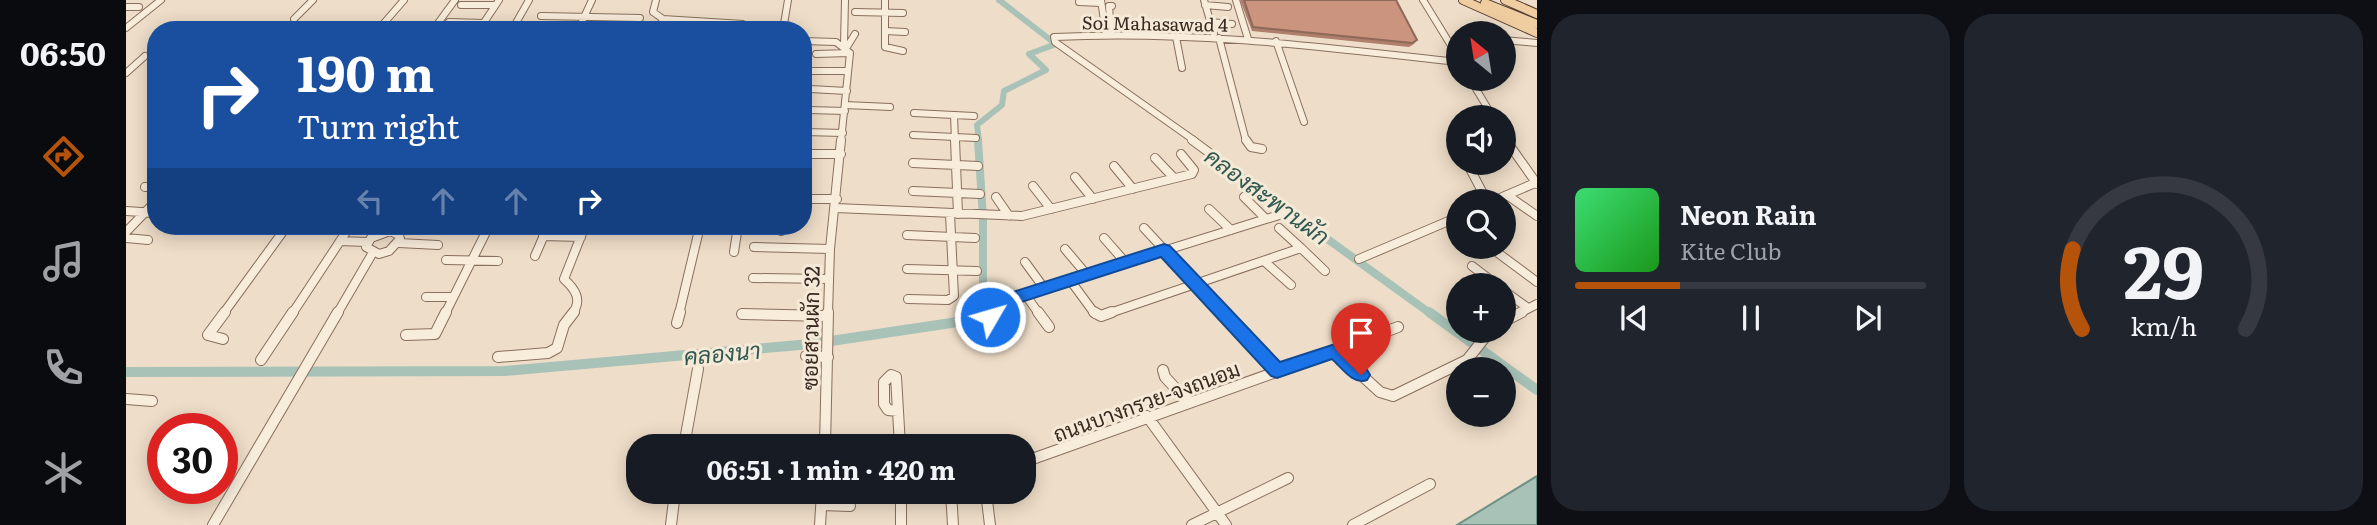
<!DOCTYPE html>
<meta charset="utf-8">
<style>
:root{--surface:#171b24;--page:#20242c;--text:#f1f3f6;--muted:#9ea1a6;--line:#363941;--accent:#b45309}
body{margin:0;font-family:Literata,Sarabun,serif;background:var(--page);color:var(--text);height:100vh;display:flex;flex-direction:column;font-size:26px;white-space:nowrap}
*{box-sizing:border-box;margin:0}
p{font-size:23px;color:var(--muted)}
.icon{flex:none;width:38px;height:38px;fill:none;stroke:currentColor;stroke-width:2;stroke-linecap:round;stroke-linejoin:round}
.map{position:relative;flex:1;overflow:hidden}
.details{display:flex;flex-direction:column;gap:14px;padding:14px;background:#0d0f14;width:840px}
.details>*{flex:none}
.top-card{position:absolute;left:21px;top:21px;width:665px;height:214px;border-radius:28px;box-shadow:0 4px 18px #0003;background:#1a4fa0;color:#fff;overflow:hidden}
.needle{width:46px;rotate:330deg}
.buttons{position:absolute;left:1320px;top:21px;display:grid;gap:14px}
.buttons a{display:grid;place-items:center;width:70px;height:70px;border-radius:50%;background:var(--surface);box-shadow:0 4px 18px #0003;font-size:35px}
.speed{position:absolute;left:21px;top:413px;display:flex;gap:14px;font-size:35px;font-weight:700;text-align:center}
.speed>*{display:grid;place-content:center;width:91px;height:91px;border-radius:50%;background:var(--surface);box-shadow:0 4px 18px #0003;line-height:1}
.speed .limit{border:10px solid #d22;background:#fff;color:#111}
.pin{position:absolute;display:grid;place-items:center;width:60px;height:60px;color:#fff;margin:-72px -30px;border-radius:50% 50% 50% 0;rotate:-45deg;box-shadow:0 0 7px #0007}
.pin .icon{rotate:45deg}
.me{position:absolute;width:77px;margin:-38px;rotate:52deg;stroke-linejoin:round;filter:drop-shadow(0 0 5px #0008)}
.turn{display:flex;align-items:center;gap:24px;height:147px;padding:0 35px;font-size:32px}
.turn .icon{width:91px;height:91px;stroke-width:2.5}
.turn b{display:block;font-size:49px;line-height:60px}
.lanes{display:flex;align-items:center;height:66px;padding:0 35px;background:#0003;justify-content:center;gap:35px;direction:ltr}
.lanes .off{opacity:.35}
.details .tile{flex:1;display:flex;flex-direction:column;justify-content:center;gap:10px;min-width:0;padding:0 24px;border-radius:28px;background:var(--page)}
.details .dial{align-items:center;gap:0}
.dial svg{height:182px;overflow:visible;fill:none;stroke:var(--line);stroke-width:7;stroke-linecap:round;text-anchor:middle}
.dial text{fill:var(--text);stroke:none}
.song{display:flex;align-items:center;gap:21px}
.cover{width:84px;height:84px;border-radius:10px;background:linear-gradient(135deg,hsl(140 70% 55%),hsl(120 70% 35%))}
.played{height:7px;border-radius:4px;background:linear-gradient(90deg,var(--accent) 30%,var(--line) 30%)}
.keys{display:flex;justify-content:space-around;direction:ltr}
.details .tiles{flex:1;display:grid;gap:14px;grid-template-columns:repeat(2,1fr)}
.trip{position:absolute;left:500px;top:434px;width:410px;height:70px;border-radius:28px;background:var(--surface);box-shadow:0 4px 18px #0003;font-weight:700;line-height:70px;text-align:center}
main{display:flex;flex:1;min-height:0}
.menu{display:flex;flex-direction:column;width:126px;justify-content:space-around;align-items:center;background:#090b0e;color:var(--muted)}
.menu .icon{width:49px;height:49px}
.menu .on{color:var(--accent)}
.menu b{font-size:32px;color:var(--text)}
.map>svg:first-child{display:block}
</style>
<main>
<nav class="menu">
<b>06:50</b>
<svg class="icon on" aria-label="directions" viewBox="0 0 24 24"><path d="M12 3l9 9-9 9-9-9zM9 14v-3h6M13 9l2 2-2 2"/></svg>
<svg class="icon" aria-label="music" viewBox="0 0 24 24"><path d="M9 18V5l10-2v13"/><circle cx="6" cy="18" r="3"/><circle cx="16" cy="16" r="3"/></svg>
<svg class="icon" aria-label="phone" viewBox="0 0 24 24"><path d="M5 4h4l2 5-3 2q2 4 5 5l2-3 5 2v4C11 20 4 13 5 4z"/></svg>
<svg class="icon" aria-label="climate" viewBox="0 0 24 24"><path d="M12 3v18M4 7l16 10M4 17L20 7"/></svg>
</nav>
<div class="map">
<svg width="1411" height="525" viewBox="0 0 1411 525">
<rect width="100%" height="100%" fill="#eeddc8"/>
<path fill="#a8c2b7" stroke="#6f9084" stroke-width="2" d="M1411,476v49h-80z"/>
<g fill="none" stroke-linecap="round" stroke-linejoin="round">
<path stroke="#a8c2b7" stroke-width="6" d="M873,0l58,45
M853,141l-2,-16 25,-20 2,-14 42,-21 -17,-16 27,-10"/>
<path stroke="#a8c2b7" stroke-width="8" d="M852,140l5,78v93l-4,3
M1084,154l221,160"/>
<path stroke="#a8c2b7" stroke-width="10" d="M1303,312l108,78
M0,372l378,-1 307,-27 160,-24 11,-8"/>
<g stroke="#896f5d" stroke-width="8">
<path id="minor-far2" d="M530,0l-3,12 10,7 80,5 12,6
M759,0v47l18,4
M975,0l5,34
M1078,0l10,34
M1110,0l12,39
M1297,0l35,57
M953,2l22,1
M335,5h34
M1079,5l23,2
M0,7h13
M729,12l48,1
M415,16l99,2
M168,19l19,-19
M323,22l35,1
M1084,22l22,2
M0,28l35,-28
M252,30l26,-30
M307,30l22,-30
M353,30l20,-30
M386,30l17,-30
M452,30l14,-30
M532,30l5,-11
M657,30l5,-30
M759,31l20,1
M985,34l-2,-28h3
M1050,37l6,31
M1093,38l27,103
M1377,40l34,3
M677,41l33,1 14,11 -9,88
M1150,41l28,81
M718,44l1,-44
M721,47l8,-13
M690,54l34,-1
M687,71h35
M0,73l19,-17
M1344,79l23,38
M684,89l37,2
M719,105l45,2
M682,110l37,1
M788,113l60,3
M828,115l1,26
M679,132l38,1
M1377,134l4,7
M787,135l63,3
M1069,141l-140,-99 -1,-5c136,-7 269,10 404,25"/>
</g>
<g stroke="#896f5d" stroke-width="10">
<path id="minor-far1" d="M829,140l3,74
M1066,140l23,17
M1120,140l5,7 11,2
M1380,140l31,44
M677,154h38
M1029,158l19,20
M787,163l65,3
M1341,163l20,38
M988,166l19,23
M949,177l18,22
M907,186l18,23
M19,187h11
M787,191l67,3
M1381,195l30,21
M870,197l13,19
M677,199h34
M1367,201l42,-18
M710,208l186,8 170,-42 2,-4 -13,-16
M1083,209l22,21
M0,211l30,2
M1140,219l17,-5
M336,227l50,2
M1018,228l80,86
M1153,228l22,20
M264,231l9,4 1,4 -11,12 -10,3 -13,-7 5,-9z
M655,231l1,-5
M0,232l30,-31
M781,235l68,3
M417,236l38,1
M0,238l22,2
M978,238l22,25
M214,241l27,1
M273,243l39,2
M628,247l76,2
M939,249l22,26
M608,252l4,-26
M1372,253l39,29
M409,256l13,-30
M1233,259l99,-42
M320,260l52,1
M1138,261l27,24
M899,262l19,26
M1346,266l25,19
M781,269l70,2
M627,278l76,1
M944,280l25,34
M1339,282l4,3
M1377,290l25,18
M899,294l14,20
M300,297h26
M782,299l40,1 6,-4 -4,-82
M97,314l64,-88
M166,314l58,-88
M211,314l35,-60
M319,314l44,-88
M446,314c11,-14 3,-25 -8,-35l21,-53
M553,314l21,-88
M702,314l2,-65 11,-109
M866,314l11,-13 263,-82 -22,-22
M981,314l194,-66 24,23
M1392,314l19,-10"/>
</g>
<g stroke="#896f5d" stroke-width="12">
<path id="minor" d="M867,312l-3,5 14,24
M912,312l11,15
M968,312l7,4 11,-4
M1096,312l55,59
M616,314l85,2
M1377,322l19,-10
M551,323l3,-11
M280,335l29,-1 11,-22
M97,339l-15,-4 17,-23
M1209,351l63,-24
M680,356l22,1
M372,357l50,-4 9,-5 7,-23 10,-13
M135,360l32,-48
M1037,370l2,7 23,25
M765,375l5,2 2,34 -10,-1 -4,-6v-22z
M0,399l26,2
M772,411l2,35
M1021,416l79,109
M663,444h36
M558,446l14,-77
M699,446l3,-134
M898,462l311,-111 45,41 13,4 74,-36 23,-29
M775,492v33
M825,492l2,33
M860,492l4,33
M696,505l28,1
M87,525l125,-213
M545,525l4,-33
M694,525l2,-33
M1066,525l96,-47
M1227,525l77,-41"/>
</g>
<g stroke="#573e31" stroke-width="10">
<path id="major" d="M1337,0l74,33
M1379,0l32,14
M1359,3l52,21"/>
</g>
<use href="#minor-far2" stroke="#f8ecdb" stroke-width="6"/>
<use href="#minor-far1" stroke="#f8ecdb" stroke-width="8"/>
<use href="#minor" stroke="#f8ecdb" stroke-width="10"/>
<use href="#major" stroke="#efcda1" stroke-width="8"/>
</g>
<path fill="#af7f6c" d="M1114,0h156l21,40 -3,4 -5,3 -157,-16z"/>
<path fill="#cb947e" stroke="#8e6858" stroke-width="2" d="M1118,0h152l21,40 -5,3 -159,-16z"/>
<path fill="#1a73e8" stroke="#114b97" stroke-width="2" d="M1038,244l6,2 110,116 55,-18c12,4 29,19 35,31l-3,5c-14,5 -25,-12 -35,-21l-55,19 -6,-2 -110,-119 -152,49 -6,4 -7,12h-12l-3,-5 10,-16 6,-4z"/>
<g text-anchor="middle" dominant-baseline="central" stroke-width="6" stroke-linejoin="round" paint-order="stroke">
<g font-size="18" fill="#3a2920" stroke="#f5e9d7">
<text transform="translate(1029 23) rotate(1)">Soi Mahasawad 4</text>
</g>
<g font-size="21" fill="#3a2920" stroke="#f5e9d7">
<text transform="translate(683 328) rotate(-89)">ซอยสวนผัก 32</text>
<text transform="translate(1020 400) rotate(-20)">ถนนบางกรวย-จงถนอม</text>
</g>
<g font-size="23" font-style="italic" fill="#305951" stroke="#f5e9d7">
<text transform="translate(1142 195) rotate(36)">คลองสะพานผัก</text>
<text transform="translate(596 352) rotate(-5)">คลองนา</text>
</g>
</g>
</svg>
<div class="buttons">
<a><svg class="needle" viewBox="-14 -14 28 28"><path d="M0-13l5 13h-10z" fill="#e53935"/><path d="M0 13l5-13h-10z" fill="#9ea1a6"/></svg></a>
<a><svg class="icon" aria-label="sound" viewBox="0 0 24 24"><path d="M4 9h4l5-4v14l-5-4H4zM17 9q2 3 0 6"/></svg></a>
<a><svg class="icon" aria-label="search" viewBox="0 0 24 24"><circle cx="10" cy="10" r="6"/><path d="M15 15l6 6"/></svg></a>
<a>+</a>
<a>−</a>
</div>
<div class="speed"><div class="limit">30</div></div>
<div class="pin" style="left:1235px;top:375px;background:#d93025"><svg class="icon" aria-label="arrive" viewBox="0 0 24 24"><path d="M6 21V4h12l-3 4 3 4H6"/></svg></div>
<svg class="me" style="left:864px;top:317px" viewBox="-20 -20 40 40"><circle r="17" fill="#1a73e8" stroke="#fff" stroke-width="3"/><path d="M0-11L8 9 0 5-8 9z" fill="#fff"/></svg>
<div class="trip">06:51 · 1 min · 420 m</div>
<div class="top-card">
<div class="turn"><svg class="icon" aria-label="right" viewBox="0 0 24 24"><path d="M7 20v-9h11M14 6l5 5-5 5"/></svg><div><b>190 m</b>Turn right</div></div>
<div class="lanes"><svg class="icon off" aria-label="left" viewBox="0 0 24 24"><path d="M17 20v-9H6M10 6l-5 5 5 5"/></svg><svg class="icon off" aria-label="ahead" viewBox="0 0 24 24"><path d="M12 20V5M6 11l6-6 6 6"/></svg><svg class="icon off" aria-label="ahead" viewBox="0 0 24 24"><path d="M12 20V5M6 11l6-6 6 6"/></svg><svg class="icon" aria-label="right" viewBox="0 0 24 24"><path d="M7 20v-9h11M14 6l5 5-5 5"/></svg></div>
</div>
</div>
<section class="details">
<div class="tiles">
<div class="tile">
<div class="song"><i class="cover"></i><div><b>Neon Rain</b><p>Kite Club</p></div></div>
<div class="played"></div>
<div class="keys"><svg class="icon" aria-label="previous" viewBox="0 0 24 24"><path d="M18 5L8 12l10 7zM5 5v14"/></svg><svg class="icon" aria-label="pause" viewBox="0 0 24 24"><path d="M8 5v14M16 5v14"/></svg><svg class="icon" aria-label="next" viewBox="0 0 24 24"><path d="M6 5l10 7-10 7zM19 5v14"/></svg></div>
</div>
<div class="tile dial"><svg viewBox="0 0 100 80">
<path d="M14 69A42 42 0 1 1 86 69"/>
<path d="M14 69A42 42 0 0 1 10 34" stroke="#b45309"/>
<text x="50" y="56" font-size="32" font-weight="700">29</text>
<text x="50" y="72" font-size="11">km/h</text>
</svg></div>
</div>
</section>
</main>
